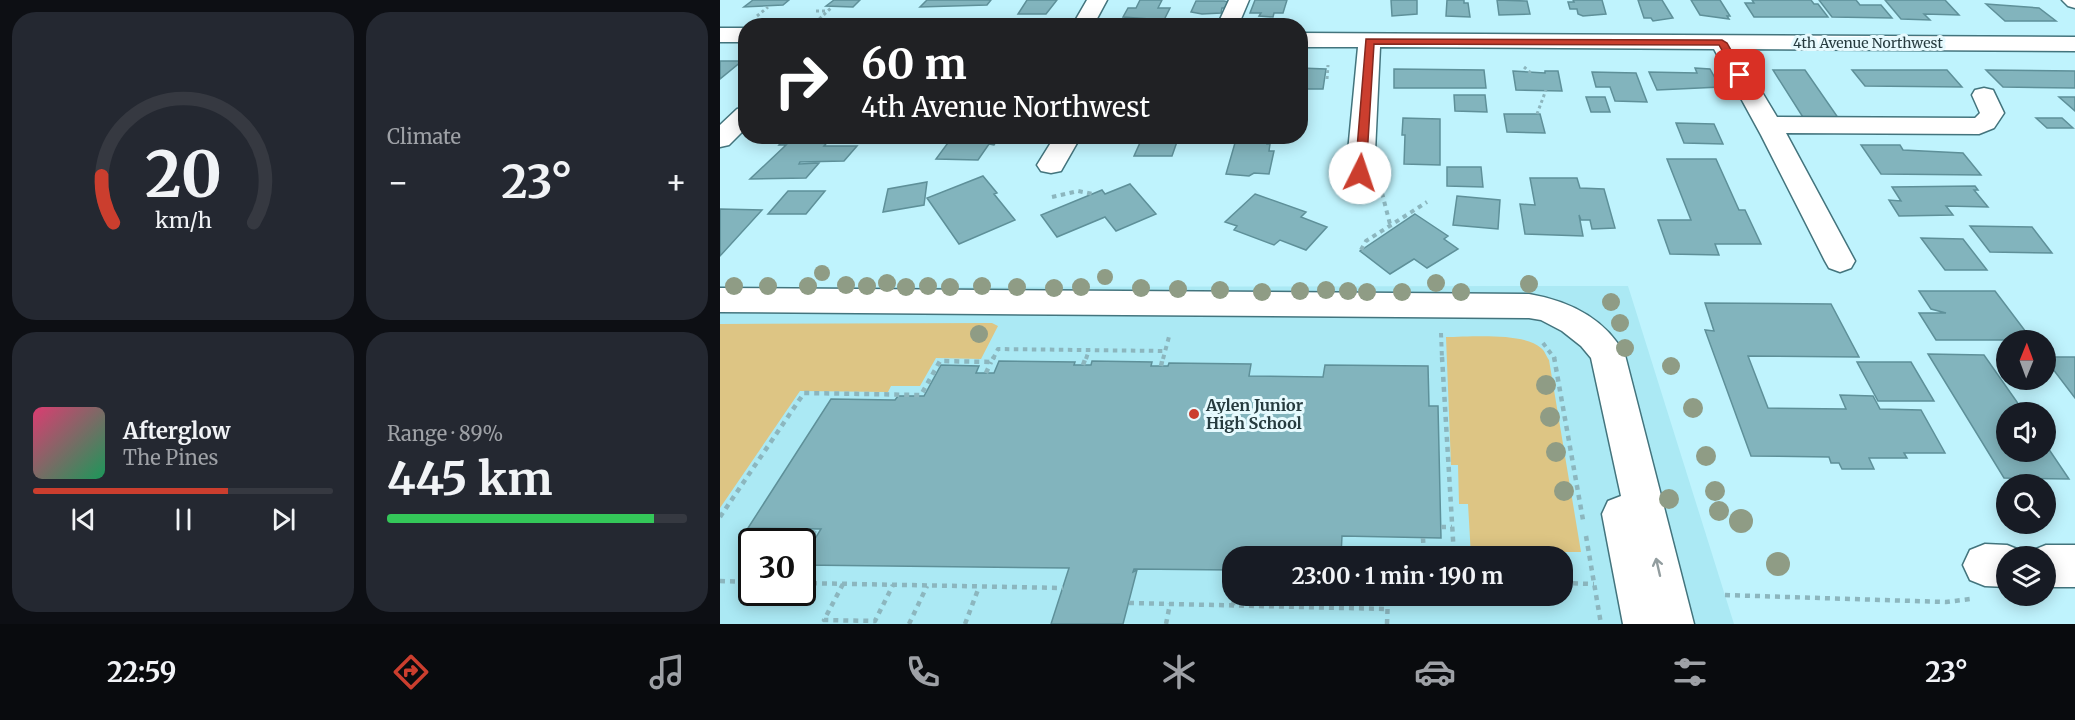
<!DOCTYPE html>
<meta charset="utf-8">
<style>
:root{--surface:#171b24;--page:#242831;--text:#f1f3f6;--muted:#9ea1a6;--line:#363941;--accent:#cb3e2e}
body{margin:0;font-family:Merriweather,serif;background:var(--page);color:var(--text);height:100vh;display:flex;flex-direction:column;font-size:22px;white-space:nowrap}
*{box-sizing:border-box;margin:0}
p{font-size:20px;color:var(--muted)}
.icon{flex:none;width:33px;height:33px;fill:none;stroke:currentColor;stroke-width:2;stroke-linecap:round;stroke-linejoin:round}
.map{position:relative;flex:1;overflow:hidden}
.drawer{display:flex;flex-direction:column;gap:12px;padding:12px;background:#0d0f14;width:720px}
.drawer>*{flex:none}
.banner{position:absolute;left:18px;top:18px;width:570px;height:126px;border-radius:24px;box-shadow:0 3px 15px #0003;background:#202124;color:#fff;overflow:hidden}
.needle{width:39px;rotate:1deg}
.fabs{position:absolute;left:1276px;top:330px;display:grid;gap:12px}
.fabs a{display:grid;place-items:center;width:60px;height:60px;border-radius:50%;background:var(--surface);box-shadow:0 3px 15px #0003;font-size:30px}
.speed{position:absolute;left:18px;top:528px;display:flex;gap:12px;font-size:30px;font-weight:700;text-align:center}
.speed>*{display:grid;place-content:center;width:78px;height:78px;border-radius:50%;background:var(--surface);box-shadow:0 3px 15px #0003;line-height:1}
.speed .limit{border:3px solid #111;border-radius:9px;background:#fff;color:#111}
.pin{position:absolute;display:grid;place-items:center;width:51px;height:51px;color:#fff;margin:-26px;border-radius:12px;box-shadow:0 3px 9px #0006}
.me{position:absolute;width:66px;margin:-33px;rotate:4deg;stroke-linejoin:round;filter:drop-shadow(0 0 4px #0008)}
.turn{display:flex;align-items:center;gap:21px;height:126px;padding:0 24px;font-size:27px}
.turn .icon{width:78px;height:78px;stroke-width:2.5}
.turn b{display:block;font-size:42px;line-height:51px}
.big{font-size:45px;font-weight:700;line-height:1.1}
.drawer .tile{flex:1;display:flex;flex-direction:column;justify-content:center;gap:9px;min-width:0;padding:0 21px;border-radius:24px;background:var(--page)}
.drawer .dial{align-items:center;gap:0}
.dial svg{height:156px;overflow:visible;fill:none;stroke:var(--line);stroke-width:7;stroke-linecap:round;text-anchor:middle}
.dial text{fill:var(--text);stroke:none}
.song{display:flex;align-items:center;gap:18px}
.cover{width:72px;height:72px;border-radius:9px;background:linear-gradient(135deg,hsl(340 70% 55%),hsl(150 70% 35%))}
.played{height:6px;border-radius:3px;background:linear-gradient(90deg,var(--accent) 65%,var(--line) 65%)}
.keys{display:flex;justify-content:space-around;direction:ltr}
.heat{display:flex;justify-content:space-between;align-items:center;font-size:33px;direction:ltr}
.charge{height:9px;border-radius:4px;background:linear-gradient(90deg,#34c759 89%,var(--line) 0)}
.drawer .tiles{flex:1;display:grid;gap:12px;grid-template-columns:repeat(2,1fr)}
.trip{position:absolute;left:502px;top:546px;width:351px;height:60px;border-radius:24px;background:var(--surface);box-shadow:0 3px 15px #0003;font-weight:700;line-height:60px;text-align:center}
.tabs{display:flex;height:96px;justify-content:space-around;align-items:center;background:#090b0e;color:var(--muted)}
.tabs .icon{width:42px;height:42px}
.tabs .current{color:var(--accent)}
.tabs b{font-size:27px;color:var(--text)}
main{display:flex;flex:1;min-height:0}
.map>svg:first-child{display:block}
</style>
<main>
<section class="drawer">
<div class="tiles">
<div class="tile dial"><svg viewBox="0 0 100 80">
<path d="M14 69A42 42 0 1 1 86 69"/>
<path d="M14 69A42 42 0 0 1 8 45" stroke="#cb3e2e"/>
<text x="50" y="56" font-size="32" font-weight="700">20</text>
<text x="50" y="72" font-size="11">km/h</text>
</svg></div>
<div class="tile"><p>Climate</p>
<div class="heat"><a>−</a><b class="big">23°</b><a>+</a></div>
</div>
<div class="tile">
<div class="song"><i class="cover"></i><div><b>Afterglow</b><p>The Pines</p></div></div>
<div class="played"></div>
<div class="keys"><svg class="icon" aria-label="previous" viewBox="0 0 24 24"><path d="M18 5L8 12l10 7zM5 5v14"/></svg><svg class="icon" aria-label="pause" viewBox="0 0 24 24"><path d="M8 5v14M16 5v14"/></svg><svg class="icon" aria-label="next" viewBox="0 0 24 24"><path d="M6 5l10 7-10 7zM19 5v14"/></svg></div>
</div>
<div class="tile"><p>Range · 89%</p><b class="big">445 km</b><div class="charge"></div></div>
</div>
</section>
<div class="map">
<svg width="1355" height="624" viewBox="0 0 1355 624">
<rect width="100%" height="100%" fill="#bff3fd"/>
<path fill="#abe9f4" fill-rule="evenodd" d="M908,286l106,338h-1014v-337zM32,542h50v50h-50zM513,556h330v40h-330z"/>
<path fill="#ddc584" d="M272,323l6,3 -17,33 -45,-1 -16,28h-29l-3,6 -88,-1 -80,117v-184z
M726,337c24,0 77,-5 95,11 4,3 5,8 8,12l32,192h-17l1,15h-2v-11h-92l-3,-52h-9l-1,-39h-7z"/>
<path fill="#82b4bd" stroke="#5e9099" stroke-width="1.5" d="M33,0h36l-6,5 -39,2z
M114,0h26l-7,7 -27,-1z
M207,0h64l-4,5 -67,2z
M307,0h30l-11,14h-28z
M420,0h22l-4,8h12l-6,12 -41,-3 5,-9h8z
M535,0h32l-4,13h-9l-1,4 -14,-1 2,-3h-11z
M671,0h26v14l-25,2z
M727,0h17v3h4l2,14 -24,-1z
M777,0l30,1 3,13 -31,1z
M853,0h29l4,14 -23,2 -5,-2 -1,-5h-7l-2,-7h6z
M918,0h24l11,18 -20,3 -2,-3h-7z
M971,0h29l10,16h-3l2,3 -29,-4z
M1032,0h59l3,4h4l10,13h-74l-9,-14h9z
M1099,0h37l4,5h21l11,13 -60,-1z
M1165,0h60l14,15 -35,-1 6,6 -29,-1z
M476,1h28l5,1 -2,6h-5l-1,5 -19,1 -11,-2z
M1266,4l53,4 17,13h-51z
M0,61h22l-22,18z
M580,68l26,1 -3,20h-22z
M975,68l15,1 10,18 -63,3 -8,-18 48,1z
M674,69l90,1 2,18h-92z
M1053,70h32l36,52h-35z
M1132,70h95l15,17 -97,-1z
M1266,70l89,1v17l-72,-1z
M793,71l32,2v-2h13l4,20 -46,-1z
M872,72l44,1 11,29 -32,-1 -5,-14h-14z
M734,95h31l2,17 -32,-1z
M866,97h19l5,15h-19z
M1339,97h16v14z
M784,114h36l5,19 -38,-1z
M683,118l37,1v46l-36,-1 1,-29h-3z
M1316,118h26l11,10h-26z
M956,123l38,1 9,20 -39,-1z
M67,136h46l-9,10h33l-13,15 -44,1 -1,2 20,-1 -13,15 -56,1 36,-34h-7z
M233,136h47l-6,9 -5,-1 -11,16 -42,-1z
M423,136h36l-7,20h-38z
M517,136h32l-2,8h3l-1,7h5l-5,23 -15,-1 -5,3 -23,-2z
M1141,145h39l3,5 60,3 18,22 -100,-1z
M947,159h49l23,51h6l16,34h-46l4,11 -49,-1 -12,-34h33z
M727,167h34l2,20 -36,-1z
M263,176l14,17 -3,1 21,26 -56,24 -32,-46z
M810,178h47l3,10 24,1 11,39 -23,1 -2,-9h-9l-2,-5 4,21 -58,-2 -5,-30 15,1z
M207,182l-3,23 -41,7 5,-23z
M410,184l26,30 -40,17 -11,-14 -48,20 -16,-22 61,-25 3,4z
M1255,186l3,4h-4l14,17 -42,-1 7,9 -54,1 -10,-16 12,1 -9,-14z
M68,191h37l-19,23h-38z
M535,194l51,18 -5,5 26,10 -21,23 -26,-10 -6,5 -40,-15 3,-4 -12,-4z
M737,196l43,4 -2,29 -45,-4z
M0,209l42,1 -42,46z
M695,214l33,22 -4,3 14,10 -31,19 -13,-9 -24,15 -30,-23z
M1250,226l62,1 20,26 -62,-1z
M1201,238l42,1 24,31h-42z
M1199,291h76l37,49h-96l-17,-27h27l-15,-4z
M985,303l126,1 28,53 -111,-1 20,52 78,1 -6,-14 33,1 7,13 41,1 24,43h-41l3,5h-38l5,11h-32l-3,-6h-8l-2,-6 -78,-1 -46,-126 9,1z
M1208,354l56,1 40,57h-17v40h39v-7l23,34 -65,-1z
M1326,357h29v41l-29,-38z
M279,361l76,1 -1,3h17l1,-4 60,1 -1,4h17l1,-3 82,1 -2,12 74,1 2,-12 103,1 1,40h9l3,132 -99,-2 -1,20h-108v14l-99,-1 -1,3 4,-2 -14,54h-72l18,-56 -267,-3v-5l19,-31 -73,-1 83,-129 64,1 3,-4h26l17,-31 38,1 -3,7h18z
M1137,362h54l23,39h-56z"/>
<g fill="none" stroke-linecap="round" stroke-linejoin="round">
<g stroke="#43747d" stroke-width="3">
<path id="minor" d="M367,0h20l-14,26h-21z
M509,0h20l-11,26h-21z
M1342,0h13v8l-7,-2z
M0,28h26v14h-26z
M580,33l775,4v14l-339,-2 41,68 198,1 5,-5 -8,-18 3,-5 9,-2 9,2 11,23 -10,15 -15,6 -193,-1 69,128 -4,7 -11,4 -11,-4 -4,-7 -64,-126 -47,-86 -334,-2 -6,126 -4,6 -10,2 -10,-2 -4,-6 12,-126h-58z
M26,107v21l-17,17 -9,2v-22l17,-16z
M335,136h26l-20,35 -10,2 -10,-2 -4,-6z
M0,288l809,6c40,7 76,24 96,61l69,269h-71l-21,-110 6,-13 13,-5 -30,-138 -10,-12 -19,-15 -21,-11 -12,-2 -809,-6z
M1265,544l22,1 15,6 3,5h-18v31l-22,-1 -15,-6 -7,-15 7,-15z
M1326,545h29v42h-29v-31h-18l3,-5z"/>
</g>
<path stroke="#8cb6be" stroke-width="3" stroke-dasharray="3 3" stroke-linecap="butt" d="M96,11h11
M37,16l11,-9
M95,23l16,-15
M804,67l7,6
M607,79l1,-14
M817,114l9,-24"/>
<path stroke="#8cb6be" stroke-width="4" stroke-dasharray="4.5 4.5" stroke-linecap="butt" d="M662,193l9,35
M332,197l26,-6 15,3
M641,250l5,-9 61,-39
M721,333l1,26
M823,343l12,16
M273,359l5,-10 166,2
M366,359l3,-9
M443,359l7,-26"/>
<path stroke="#8cb6be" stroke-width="4.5" stroke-dasharray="5 5" stroke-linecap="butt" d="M722,357l12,199
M834,357l29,163
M363,365l3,-8
M441,366l2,-9
M266,373l5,-11
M0,517l84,-124 117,2 19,-34 51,1 3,-5
M721,527h11
M866,536l15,88
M703,538l1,18
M82,552l14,-23
M0,581l32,1
M82,583l261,5
M843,583l31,1
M123,584l-19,36 51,1 18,-36
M1005,595l221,7 24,-3
M409,603l258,6
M513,605l2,-9
M189,624l18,-38
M245,624l14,-37
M446,624l4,-20
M667,624l1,-28"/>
<use href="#minor" fill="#fff" fill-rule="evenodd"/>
</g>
<g fill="#8f9c85">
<circle cx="102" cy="273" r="8"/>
<circle cx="385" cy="277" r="8"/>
<circle cx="167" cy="283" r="9"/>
<circle cx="716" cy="283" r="9"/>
<circle cx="809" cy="284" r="9"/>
<circle cx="126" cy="285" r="9"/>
<circle cx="14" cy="286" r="9"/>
<circle cx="48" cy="286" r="9"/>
<circle cx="88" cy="286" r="9"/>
<circle cx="147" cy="286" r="9"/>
<circle cx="208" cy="286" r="9"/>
<circle cx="262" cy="286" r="9"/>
<circle cx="186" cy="287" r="9"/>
<circle cx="230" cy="287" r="9"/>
<circle cx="297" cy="287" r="9"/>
<circle cx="361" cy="287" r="9"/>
<circle cx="334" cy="288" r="9"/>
<circle cx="421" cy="288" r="9"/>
<circle cx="458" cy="289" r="9"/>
<circle cx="500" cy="290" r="9"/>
<circle cx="606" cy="290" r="9"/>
<circle cx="580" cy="291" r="9"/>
<circle cx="628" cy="291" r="9"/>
<circle cx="542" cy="292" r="9"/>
<circle cx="647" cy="292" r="9"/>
<circle cx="682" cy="292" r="9"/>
<circle cx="741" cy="292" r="9"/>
<circle cx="891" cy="302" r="9"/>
<circle cx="900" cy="323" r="9"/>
<circle cx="259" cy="334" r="9"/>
<circle cx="905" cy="348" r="9"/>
<circle cx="951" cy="366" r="9"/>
<circle cx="826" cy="385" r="10"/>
<circle cx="973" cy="408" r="10"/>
<circle cx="830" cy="417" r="10"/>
<circle cx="836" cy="452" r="10"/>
<circle cx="986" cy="456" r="10"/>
<circle cx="844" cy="491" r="10"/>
<circle cx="995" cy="491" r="10"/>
<circle cx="949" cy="499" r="10"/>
<circle cx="999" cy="511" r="10"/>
<circle cx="1021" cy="521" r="12"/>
<circle cx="1058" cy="564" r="12"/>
</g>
<defs><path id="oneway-shaft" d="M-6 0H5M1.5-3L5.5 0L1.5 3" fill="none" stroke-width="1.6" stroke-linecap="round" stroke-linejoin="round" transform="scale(1.5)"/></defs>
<use stroke="#929d9f" href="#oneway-shaft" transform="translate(938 567) rotate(-103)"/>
<path fill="#cb3e2e" stroke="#84281e" stroke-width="1.5" d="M646,39l356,1 5,3 18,32 -8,2 -18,-32 -345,-1 -8,129 -6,3 -5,-3z"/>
<circle fill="#cb3e2e" stroke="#e6fafe" stroke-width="2" cx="474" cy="414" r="6"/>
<g text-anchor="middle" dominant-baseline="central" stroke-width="6" stroke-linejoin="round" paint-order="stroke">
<g font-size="14" fill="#263b3f" stroke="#e6fafe">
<text x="1148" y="43">4th Avenue Northwest</text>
</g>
<g font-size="16" font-weight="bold" fill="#263b3f" stroke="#e6fafe" text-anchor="start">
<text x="486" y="405">Aylen Junior<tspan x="486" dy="18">High School</tspan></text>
</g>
</g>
</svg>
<div class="fabs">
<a><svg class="needle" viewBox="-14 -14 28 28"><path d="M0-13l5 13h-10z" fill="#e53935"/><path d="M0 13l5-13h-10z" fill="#9ea1a6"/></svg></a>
<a><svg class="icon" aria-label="sound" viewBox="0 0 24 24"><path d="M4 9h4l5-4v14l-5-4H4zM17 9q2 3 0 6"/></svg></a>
<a><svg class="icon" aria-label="search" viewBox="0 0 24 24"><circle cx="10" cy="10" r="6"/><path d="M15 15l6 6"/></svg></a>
<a><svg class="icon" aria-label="layers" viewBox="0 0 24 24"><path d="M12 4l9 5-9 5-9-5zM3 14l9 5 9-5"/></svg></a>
</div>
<div class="speed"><div class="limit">30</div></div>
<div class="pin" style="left:1020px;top:75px;background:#d93025"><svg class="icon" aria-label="arrive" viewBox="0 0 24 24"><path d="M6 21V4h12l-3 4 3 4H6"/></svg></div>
<svg class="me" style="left:640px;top:173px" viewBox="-20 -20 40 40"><circle r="19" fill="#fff"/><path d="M0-13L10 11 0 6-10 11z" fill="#cb3e2e"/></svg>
<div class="trip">23:00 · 1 min · 190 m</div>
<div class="banner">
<div class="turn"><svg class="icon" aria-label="right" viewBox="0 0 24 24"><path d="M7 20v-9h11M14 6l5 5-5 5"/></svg><div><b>60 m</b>4th Avenue Northwest</div></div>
</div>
</div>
</main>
<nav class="tabs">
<b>22:59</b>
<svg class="icon current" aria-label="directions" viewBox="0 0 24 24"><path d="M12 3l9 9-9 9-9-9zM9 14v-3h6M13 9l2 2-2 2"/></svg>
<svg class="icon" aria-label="music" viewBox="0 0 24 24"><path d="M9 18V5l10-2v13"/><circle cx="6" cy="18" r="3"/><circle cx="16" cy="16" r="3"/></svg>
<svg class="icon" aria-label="phone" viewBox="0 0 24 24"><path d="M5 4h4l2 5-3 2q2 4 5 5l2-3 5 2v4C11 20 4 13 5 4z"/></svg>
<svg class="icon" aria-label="climate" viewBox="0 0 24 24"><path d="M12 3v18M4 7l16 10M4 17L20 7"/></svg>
<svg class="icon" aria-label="car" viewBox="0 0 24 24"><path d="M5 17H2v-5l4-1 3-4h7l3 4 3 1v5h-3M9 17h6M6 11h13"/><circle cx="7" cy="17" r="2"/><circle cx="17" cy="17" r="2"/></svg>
<svg class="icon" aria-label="filters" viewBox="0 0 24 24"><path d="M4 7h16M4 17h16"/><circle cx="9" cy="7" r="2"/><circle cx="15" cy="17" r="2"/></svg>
<b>23°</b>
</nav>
